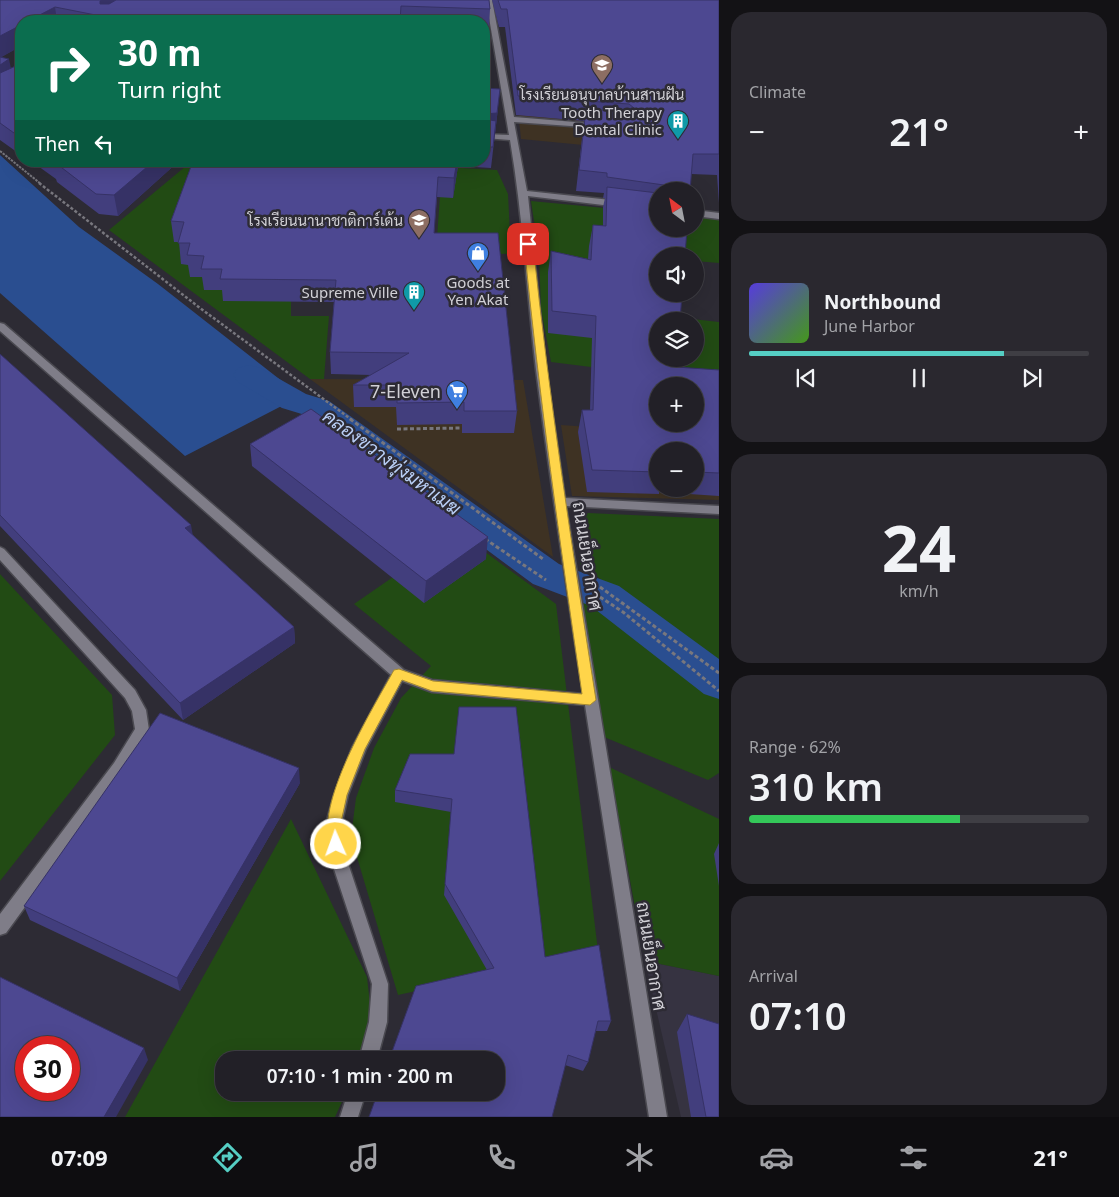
<!DOCTYPE html>
<meta charset="utf-8">
<style>
:root{--surface:#222027;--page:#2a282f;--text:#f1f3f6;--muted:#a2a3a7;--line:#3f3e44;--accent:#55cec4}
body{margin:0;font-family:"Noto Sans",Sarabun,sans-serif;background:var(--page);color:var(--text);height:100vh;display:flex;flex-direction:column;font-size:19px;white-space:nowrap}
*{box-sizing:border-box;margin:0}
p{font-size:16px;color:var(--muted)}
.icon{flex:none;width:28px;height:28px;fill:none;stroke:currentColor;stroke-width:2;stroke-linecap:round;stroke-linejoin:round}
.map{position:relative;flex:1;overflow:hidden}
.side{display:flex;flex-direction:column;gap:12px;padding:12px;background:#131215;width:400px}
.side>*{flex:none}
.guide{position:absolute;left:15px;top:15px;width:475px;height:152px;border-radius:20px;box-shadow:0 5px 20px #0002,0 0 0 1px var(--line);background:#0b6e4f;color:#fff;overflow:hidden}
.needle{width:32px;rotate:328deg}
.controls{position:absolute;left:649px;top:182px;display:grid;gap:10px}
.controls a{display:grid;place-items:center;width:55px;height:55px;border-radius:50%;background:var(--surface);box-shadow:0 5px 20px #0002,0 0 0 1px var(--line);font-size:25px}
.speed{position:absolute;left:15px;top:1036px;display:flex;gap:10px;font-size:25px;font-weight:700;text-align:center}
.speed>*{display:grid;place-content:center;width:65px;height:65px;border-radius:50%;background:var(--surface);box-shadow:0 5px 20px #0002,0 0 0 1px var(--line);line-height:1}
.speed .limit{border:8px solid #d22;background:#fff;color:#111}
.pin{position:absolute;display:grid;place-items:center;width:42px;height:42px;color:#fff;margin:-21px;border-radius:10px;box-shadow:0 2px 8px #0006}
.me{position:absolute;width:55px;margin:-28px;rotate:358deg;stroke-linejoin:round;filter:drop-shadow(0 0 4px #0008)}
.turn{display:flex;align-items:center;gap:18px;height:105px;padding:0 20px;font-size:22px}
.turn .icon{width:65px;height:65px;stroke-width:2.5}
.turn b{display:block;font-size:35px;line-height:42px}
.then{display:flex;align-items:center;height:48px;padding:0 20px;background:#0003;gap:10px;font-size:19px}
.big{font-size:38px;font-weight:600;line-height:1.1}
.side .card{flex:1;display:flex;flex-direction:column;justify-content:center;gap:8px;min-width:0;padding:0 18px;border-radius:20px;background:var(--page)}
.side .dial{align-items:center;gap:0}
.dial b{font-size:65px;line-height:1}
.song{display:flex;align-items:center;gap:15px}
.cover{width:60px;height:60px;border-radius:8px;background:linear-gradient(135deg,hsl(250 70% 55%),hsl(100 70% 35%))}
.played{height:5px;border-radius:2px;background:linear-gradient(90deg,var(--accent) 75%,var(--line) 75%)}
.keys{display:flex;justify-content:space-around;direction:ltr}
.heat{display:flex;justify-content:space-between;align-items:center;font-size:28px;direction:ltr}
.charge{height:8px;border-radius:4px;background:linear-gradient(90deg,#34c759 62%,var(--line) 0)}
.trip{position:absolute;left:215px;top:1051px;width:290px;height:50px;border-radius:20px;background:var(--surface);box-shadow:0 5px 20px #0002,0 0 0 1px var(--line);font-weight:600;line-height:50px;text-align:center}
.tabs{display:flex;height:80px;justify-content:space-around;align-items:center;background:#0e0d10;color:var(--muted)}
.tabs .icon{width:35px;height:35px}
.tabs .current{color:var(--accent)}
.tabs b{font-size:22px;color:var(--text)}
main{display:flex;flex:1;min-height:0}
.map>svg:first-child{display:block}
</style>
<main>
<div class="map">
<svg width="719" height="1117" viewBox="0 0 719 1117">
<rect width="100%" height="100%" fill="#2d2b34"/>
<path fill="#3e3223" fill-rule="evenodd" d="M518,110l201,12v36l-198,-19z
M310,379l213,1 30,177z
M561,425l158,11v64l-147,-4zM658,451h37v38h-37z"/>
<path fill="#363341" d="M645,961l74,15v141h-38z"/>
<path fill="#224b14" fill-rule="evenodd" d="M192,161h56l-69,87 112,2v66h38l-5,63h-14l-201,-149z
M442,167l55,3 11,24 3,60 -75,-2z
M531,201l126,12 1,16h37v-12l24,2v46v-2l-24,-2v-5h-37l-10,58 71,8v61l-168,-21 -10,-53 -2,-54zM658,321h37v38h-37z
M588,513l131,6v147l-139,-102 -3,-44z
M458,532l98,72 42,347 -200,44 -47,-158 5,-39 18,-50 27,-50 30,-32 -77,-62z
M0,574l112,121 3,40 -115,146z
M581,593l17,5 18,10 103,82v83l-11,7 -104,-43z
M609,767l110,52v157l-74,-15z
M291,819l76,158 6,54 -13,29h-136v32l122,1 -11,24h-210z"/>
<path fill="#2a4e90" d="M0,155l79,72 79,57 143,112 -116,60 -185,-163z"/>
<g fill="none" stroke-linecap="round" stroke-linejoin="round">
<path fill="#2a4e90" fill-rule="evenodd" d="M249,365l11,3 46,26 23,7 230,163 60,22 100,73v40l-15,-5 -113,-88 -58,-22 -228,-169 -23,-7 -44,-26 -5,-7 5,-7z"/>
<g stroke="#4a4950" stroke-width="3">
<path id="minor" d="M486,0h6l22,117 85,7 4,2 -4,2 -85,-6 13,69 93,10 4,3 -4,3 -92,-11 18,172 19,130 154,8v8l-153,-8 101,611h-18l-64,-412 -153,-13 -30,-11 -36,68 -18,46 -7,32 6,33 41,124 -1,38 -10,38h-18l10,-38 3,-38 -41,-124 -6,-33 9,-32 18,-47 39,-73 -391,-344v-8l4,1 400,346 28,10 151,14c-17,-108 -33,-215 -47,-324 -9,-76 -13,-153 -26,-230l-26,-2v-4l25,1z
M695,210l24,3v6l-24,-3z
M0,547l4,2 131,141 11,20 3,20 -2,4 -23,37 -118,162 -6,2v-21l114,-151 21,-34 -3,-18 -7,-13 -125,-138z
M348,1092h18l-8,25h-18z"/>
</g>
<path stroke="#78777e" stroke-width="2" stroke-dasharray="2.5 1" stroke-linecap="butt" d="M0,151l41,33"/>
<path stroke="#78777e" stroke-width="2.5" stroke-dasharray="3 2" stroke-linecap="butt" d="M39,183l161,125 152,112"/>
<path stroke="#78777e" stroke-width="3" stroke-dasharray="4 2.5" stroke-linecap="butt" d="M350,419l193,140
M397,429l65,-1
M485,539l61,41
M600,587l119,86
M600,597l23,15 96,79"/>
<use href="#minor" fill="#7f7d88" fill-rule="evenodd"/>
</g>
<path fill="#423e7d" fill-rule="evenodd" d="M0,0h489l1,9 -1,18h-5v-6h-463v25l-20,11 10,11 7,-3 3,-3v93l-21,-15z
M492,0h227v203l-2,-28 -26,-1 -1,17h-32v38l18,138 43,3v126l-60,-4v2l-72,-2 -9,-60 4,-22h8l2,-72 -44,-5v-61l3,-21 37,8 1,-13 4,-21 10,1v-19l2,-9h-2l1,-5 -28,-2 8,-70 -68,-6 -11,-88h-6zM658,451h37v38h-37z
M484,88l14,20 -7,60 -33,-2 -5,32 -16,-1 -3,36 83,178 -3,22h-52v-9l-65,1 -1,-18h-42l-1,-22 19,-10 -41,-1 -1,-22 4,-50 -111,-1 -1,-11h-18l-2,-13h-12l-2,-12 -7,-1 -2,-22h-5l-3,-21 22,-60h291z
M31,161h148l-61,55 -19,-2 -42,-32 -1,-3z
M0,354l193,181 101,92 1,16 -112,77 -183,-194z
M250,444l236,115 -62,44 -172,-137z
M454,754l91,203 66,64 -4,10h-12l-7,31 -5,9 -18,-6 -78,-95 -43,-75 7,-83 -56,-10v-12z
M300,783l-120,208 -150,-71 -6,-14z
M719,843v43l-5,-32z
M687,1014l32,103h-28l-14,-85z"/>
<path fill="#363266" d="M102,0h29l-25,17 -6,-13v-3z
M55,7l2,14h-29z
M21,25v21l-21,12v-22z
M9,59l4,19 -13,9v-22z
M500,89l-2,19 -7,60 4,-35 -11,1v-20z
M154,161h25l-61,55 -4,-21z
M457,161h1v5l-5,32 1,-20z
M191,525l3,17 -9,-14z
M488,537l-2,22 -62,44 2,-22z
M294,627l1,16 -112,77 -3,-17z
M299,768l1,15 -120,208 -3,-13z
M144,1048l4,12 -32,57h-12z"/>
<path fill="#4d4891" stroke="#363266" fill-rule="evenodd" d="M0,0h102l-2,1v3h9l7,-4h373l1,9 -89,-3 -1,15h-274l-71,-14 -27,14h-7v4l-21,11z
M498,0h221v154h-26l-3,37h-27l1,-6 -57,-8v-4l-28,-3 7,-61 42,3 6,-4 -5,-4 -111,-8 -11,-87h-6z
M0,57l9,2 -9,6z
M19,61l2,1v76l-21,-15v-50l18,-8z
M484,88l16,1 -3,24 -13,1v5l12,2 -3,26h-9z
M53,161h101l-40,34 -18,-1z
M193,161h264l-3,17 -16,-1 -4,56h64l19,178h-53v-9l-67,1v-18h-44l56,-32 -79,-1 6,-72 -116,-1 2,-10h-21l3,-13 -17,-1 3,-12h-12l6,-21 -13,-1z
M607,187l51,6v36h29l-2,27h-27v38h24l-2,27h-22v38h19l-1,8 43,3v103l-24,-1v-21h-37v21l-66,-2 -10,-60h11l3,-94 -44,-5 -1,-60 40,9 2,-35 13,1zM658,386h37v38h-37z
M0,354l191,171 -6,3 109,99 -114,76 -180,-188z
M311,409l177,128 -62,44 -176,-137z
M459,707h57l29,250 54,-12 12,76h-13l-10,41 -20,-7 -16,62h-183l9,-25h118v-32h-107l27,-74 78,-18 -49,-84 7,-85 -57,-9 15,-36h44z
M160,713l139,55 -122,210 -153,-72z
M0,977l144,71 -40,69h-104zM26,1048h43v42h-43z
M687,1014l32,10v93h-13z"/>
<path fill="#ffd54a" stroke="#a68a30" d="M528,241l5,3c16,153 39,304 63,456l-6,5 -158,-14 -30,-11 -37,69 -18,46 -7,32 3,17 -2,4 -5,2 -5,-2c-19,-41 42,-140 63,-178l5,-1 34,12 149,13c-22,-150 -43,-299 -58,-450z"/>
<defs>
<g id="school-pin" transform="scale(1.125)"><path d="M0 17L-7.5 6A9.5 9.5 0 1 1 7.5 6Z" fill="#8d6e63" stroke="#2d2b34"/><path d="M0-5L7-2L0 1L-7-2ZM-4 1L0 2.5L4 1V4Q0 6-4 4Z" fill="#fff"/></g>
<g id="building-pin" transform="scale(1.125)"><path d="M0 17L-7.5 6A9.5 9.5 0 1 1 7.5 6Z" fill="#0f9aa8" stroke="#2d2b34"/><path d="M-4-6H4V6H1V3H-1V6H-4ZM-2.5-4.3h1.7v1.8h-1.7ZM.8-4.3h1.7v1.8H.8ZM-2.5-1h1.7V.8h-1.7ZM.8-1h1.7V.8H.8Z" fill="#fff"/></g>
<g id="shop-pin" transform="scale(1.125)"><path d="M0 17L-7.5 6A9.5 9.5 0 1 1 7.5 6Z" fill="#3f7fe0" stroke="#2d2b34"/><path d="M-5-2.5h2.3a2.7 3.5 0 0 1 5.4 0H5L5.5 6h-11ZM-1.5-2.5h3a1.5 2.3 0 0 0-3 0Z" fill="#fff"/></g>
<g id="supermarket-pin" transform="scale(1.125)"><path d="M0 17L-7.5 6A9.5 9.5 0 1 1 7.5 6Z" fill="#3f7fe0" stroke="#2d2b34"/><path d="M-6-5.5h2.5l.6 2H6L4.5 2H-2.5L-4.4-4H-6ZM-1.5 3.2a1.3 1.3 0 1 0 .1 0ZM3 3.2a1.3 1.3 0 1 0 .1 0Z" fill="#fff"/></g>
</defs>
<g fill-rule="evenodd">
<use href="#school-pin" x="602" y="65"/>
<use href="#building-pin" x="678" y="121"/>
<use href="#school-pin" x="419" y="220"/>
<use href="#shop-pin" x="478" y="253"/>
<use href="#building-pin" x="414" y="292"/>
<use href="#supermarket-pin" x="457" y="391"/>
</g>
<g text-anchor="middle" dominant-baseline="central" stroke-width="5" stroke-linejoin="round" paint-order="stroke">
<g font-size="15" fill="#d1d0d6" stroke="#2d2b34" text-anchor="end">
<text x="602" y="94" text-anchor="middle">โรงเรียนอนุบาลบ้านสานฝัน</text>
<text x="662" y="112">Tooth Therapy<tspan x="662" dy="17">Dental Clinic</tspan></text>
<text x="403" y="220">โรงเรียนนานาชาติการ์เด้น</text>
<text x="478" y="282" text-anchor="middle">Goods at<tspan x="478" dy="17">Yen Akat</tspan></text>
<text x="398" y="292">Supreme Ville</text>
</g>
<g font-size="18" fill="#d1d0d6" stroke="#2d2b34" text-anchor="end">
<text x="441" y="391">7-Eleven</text>
</g>
<g font-size="18" fill="#d1d0d6" stroke="#2d2b34">
<text transform="translate(588 556) rotate(81)">ถนนเย็นอากาศ</text>
<text transform="translate(652 956) rotate(81)">ถนนเย็นอากาศ</text>
</g>
<g font-size="19" font-style="italic" fill="#b9cff6" stroke="#2d2b34">
<text transform="translate(392 462) rotate(36)">คลองขวางทุ่งมหาเมฆ</text>
</g>
</g>
</svg>
<div class="controls">
<a><svg class="needle" viewBox="-14 -14 28 28"><path d="M0-13l5 13h-10z" fill="#e53935"/><path d="M0 13l5-13h-10z" fill="#a2a3a7"/></svg></a>
<a><svg class="icon" aria-label="sound" viewBox="0 0 24 24"><path d="M4 9h4l5-4v14l-5-4H4zM17 9q2 3 0 6"/></svg></a>
<a><svg class="icon" aria-label="layers" viewBox="0 0 24 24"><path d="M12 4l9 5-9 5-9-5zM3 14l9 5 9-5"/></svg></a>
<a>+</a>
<a>−</a>
</div>
<div class="speed"><div class="limit">30</div></div>
<div class="pin" style="left:528px;top:244px;background:#d93025"><svg class="icon" aria-label="arrive" viewBox="0 0 24 24"><path d="M6 21V4h12l-3 4 3 4H6"/></svg></div>
<svg class="me" style="left:336px;top:844px" viewBox="-20 -20 40 40"><circle r="17" fill="#ffd54a" stroke="#fff" stroke-width="3"/><path d="M0-11L8 9 0 5-8 9z" fill="#fff"/></svg>
<div class="trip">07:10 · 1 min · 200 m</div>
<div class="guide">
<div class="turn"><svg class="icon" aria-label="right" viewBox="0 0 24 24"><path d="M7 20v-9h11M14 6l5 5-5 5"/></svg><div><b>30 m</b>Turn right</div></div>
<div class="then">Then<svg class="icon" aria-label="left" viewBox="0 0 24 24"><path d="M17 20v-9H6M10 6l-5 5 5 5"/></svg></div>
</div>
</div>
<section class="side">
<div class="card"><p>Climate</p>
<div class="heat"><a>−</a><b class="big">21°</b><a>+</a></div>
</div>
<div class="card">
<div class="song"><i class="cover"></i><div><b>Northbound</b><p>June Harbor</p></div></div>
<div class="played"></div>
<div class="keys"><svg class="icon" aria-label="previous" viewBox="0 0 24 24"><path d="M18 5L8 12l10 7zM5 5v14"/></svg><svg class="icon" aria-label="pause" viewBox="0 0 24 24"><path d="M8 5v14M16 5v14"/></svg><svg class="icon" aria-label="next" viewBox="0 0 24 24"><path d="M6 5l10 7-10 7zM19 5v14"/></svg></div>
</div>
<div class="card dial"><b>24</b><p>km/h</p></div>
<div class="card"><p>Range · 62%</p><b class="big">310 km</b><div class="charge"></div></div>
<div class="card"><p>Arrival</p><b class="big">07:10</b></div>
</section>
</main>
<nav class="tabs">
<b>07:09</b>
<svg class="icon current" aria-label="directions" viewBox="0 0 24 24"><path d="M12 3l9 9-9 9-9-9zM9 14v-3h6M13 9l2 2-2 2"/></svg>
<svg class="icon" aria-label="music" viewBox="0 0 24 24"><path d="M9 18V5l10-2v13"/><circle cx="6" cy="18" r="3"/><circle cx="16" cy="16" r="3"/></svg>
<svg class="icon" aria-label="phone" viewBox="0 0 24 24"><path d="M5 4h4l2 5-3 2q2 4 5 5l2-3 5 2v4C11 20 4 13 5 4z"/></svg>
<svg class="icon" aria-label="climate" viewBox="0 0 24 24"><path d="M12 3v18M4 7l16 10M4 17L20 7"/></svg>
<svg class="icon" aria-label="car" viewBox="0 0 24 24"><path d="M5 17H2v-5l4-1 3-4h7l3 4 3 1v5h-3M9 17h6M6 11h13"/><circle cx="7" cy="17" r="2"/><circle cx="17" cy="17" r="2"/></svg>
<svg class="icon" aria-label="filters" viewBox="0 0 24 24"><path d="M4 7h16M4 17h16"/><circle cx="9" cy="7" r="2"/><circle cx="15" cy="17" r="2"/></svg>
<b>21°</b>
</nav>
